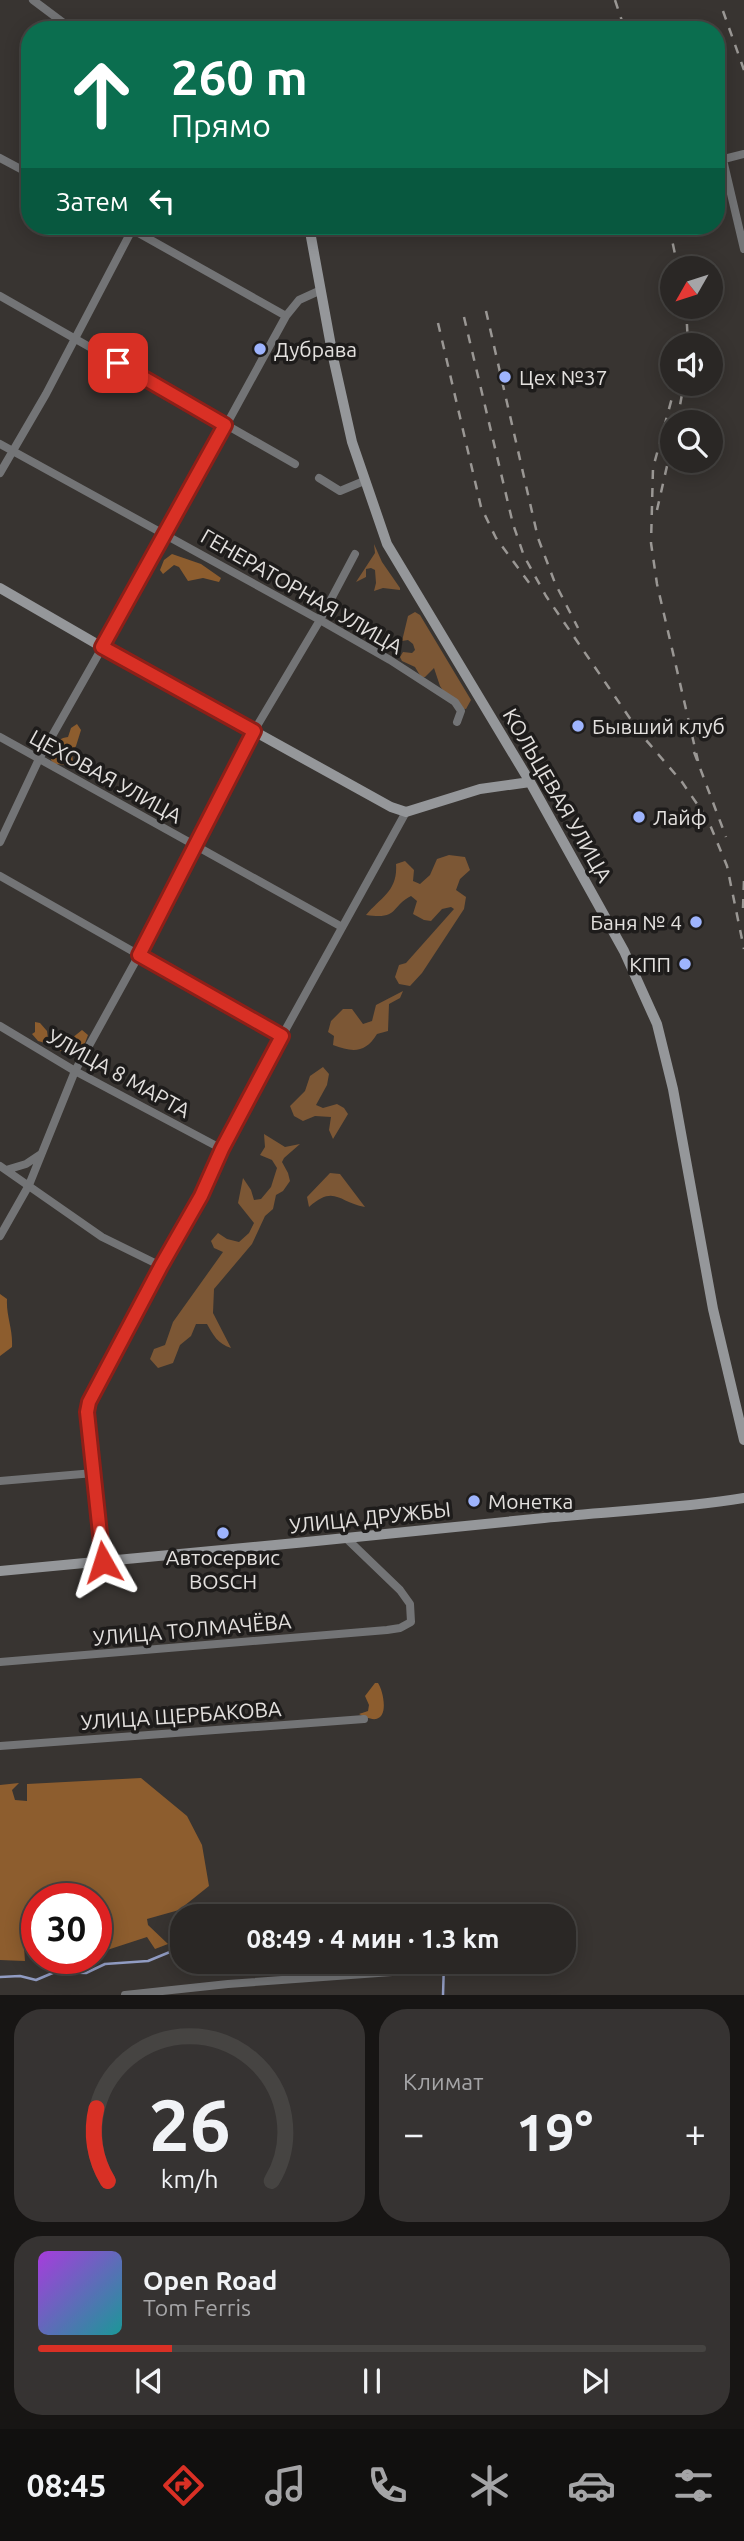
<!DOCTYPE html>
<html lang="ru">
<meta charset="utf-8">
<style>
:root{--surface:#2a2725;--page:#363332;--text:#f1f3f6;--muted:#a5a5a7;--line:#464442;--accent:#d93025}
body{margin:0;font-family:Ubuntu,sans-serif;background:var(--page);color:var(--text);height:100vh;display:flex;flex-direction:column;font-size:26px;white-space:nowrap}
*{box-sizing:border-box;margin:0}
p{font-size:23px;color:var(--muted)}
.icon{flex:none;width:38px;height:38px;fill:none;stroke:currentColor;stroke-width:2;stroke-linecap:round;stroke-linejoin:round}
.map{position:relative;height:1995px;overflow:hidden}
.side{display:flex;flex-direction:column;gap:14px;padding:14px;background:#171514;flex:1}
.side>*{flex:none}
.banner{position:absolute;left:21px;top:21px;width:704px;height:214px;border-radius:28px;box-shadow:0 4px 18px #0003,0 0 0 2px var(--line);background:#0b6e4f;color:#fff;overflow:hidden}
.needle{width:46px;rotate:231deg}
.buttons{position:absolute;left:660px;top:256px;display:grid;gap:14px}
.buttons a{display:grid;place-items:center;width:63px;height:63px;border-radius:50%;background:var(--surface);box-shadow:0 4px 18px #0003,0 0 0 2px var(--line);font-size:35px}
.speed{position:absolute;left:21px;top:1883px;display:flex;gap:14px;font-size:35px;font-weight:700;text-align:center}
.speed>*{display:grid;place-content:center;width:91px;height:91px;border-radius:50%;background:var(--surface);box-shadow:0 4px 18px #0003,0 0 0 2px var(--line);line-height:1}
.speed .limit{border:10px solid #d22;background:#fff;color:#111}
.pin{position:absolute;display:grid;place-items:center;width:60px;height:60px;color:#fff;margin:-30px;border-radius:14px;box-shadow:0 4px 10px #0006}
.me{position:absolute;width:77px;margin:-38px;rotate:354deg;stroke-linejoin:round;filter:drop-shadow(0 0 5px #0008)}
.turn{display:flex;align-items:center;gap:24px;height:147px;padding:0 35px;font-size:32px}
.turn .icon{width:91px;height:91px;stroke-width:2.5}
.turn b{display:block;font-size:49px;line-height:60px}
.then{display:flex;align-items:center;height:66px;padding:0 35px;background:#0003;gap:14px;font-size:26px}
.big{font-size:52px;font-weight:700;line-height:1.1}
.side .widget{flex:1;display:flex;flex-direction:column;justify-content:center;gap:10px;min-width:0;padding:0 24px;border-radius:28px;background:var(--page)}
.side .dial{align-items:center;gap:0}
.dial svg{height:182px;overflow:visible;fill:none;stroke:var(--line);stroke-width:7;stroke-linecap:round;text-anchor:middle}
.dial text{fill:var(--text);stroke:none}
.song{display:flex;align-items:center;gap:21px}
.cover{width:84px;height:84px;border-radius:10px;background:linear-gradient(135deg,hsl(280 70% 55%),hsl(180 70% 35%))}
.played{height:7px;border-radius:4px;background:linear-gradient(90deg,var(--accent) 20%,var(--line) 20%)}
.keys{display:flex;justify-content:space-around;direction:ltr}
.heat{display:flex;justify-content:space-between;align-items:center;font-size:38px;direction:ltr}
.side .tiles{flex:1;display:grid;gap:14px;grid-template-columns:1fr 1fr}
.widget:last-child{grid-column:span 2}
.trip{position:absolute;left:170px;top:1904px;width:406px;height:70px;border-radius:28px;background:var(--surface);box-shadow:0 4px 18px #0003,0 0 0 2px var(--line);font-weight:700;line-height:70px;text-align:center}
.tabs{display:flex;height:112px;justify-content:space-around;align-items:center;background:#11100f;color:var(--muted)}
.tabs .icon{width:49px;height:49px}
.tabs .active{color:var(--accent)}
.tabs b{font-size:32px;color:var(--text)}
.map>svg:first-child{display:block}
</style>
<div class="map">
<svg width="744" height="1995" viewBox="0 0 744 1995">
<rect width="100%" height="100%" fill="#383431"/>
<path fill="#7c5735" d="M374,544l8,18 18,26v2l-17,-2 -9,3 2,-8 -1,-13 -4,-2 -5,1v8l-10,5 19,-29z
M415,612l5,3 51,85 -5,9 -11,-1 -15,-22 -6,-18 -9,9h-4l-6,-10 -13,-6 -2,-4 3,-5 9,1 3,-3 -2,-6 -5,-4 -6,1 6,-25z
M449,855l16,2 5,13 -10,9 -4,11 10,7 -2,12 -42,64 -12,13 -11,-2 -4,-7 4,-12 7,-2 48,-54 -3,-2 -9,2 -11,12 -7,-1 -11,-6 4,-13 -6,-5c-21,11 -12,24 -45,19 15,-18 32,-24 30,-51l9,-3 9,9 -1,11 7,3 10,-9 7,-16z
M403,991l-3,7 -11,6 -1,27 -11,3c-12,20 -25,18 -44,11l1,-9 -6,-4 3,-11 12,-12h9l11,15 9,-3 4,-16z
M323,1067l6,7 -2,11 -11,20 7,3 14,-4 7,4 4,6 -15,25 -4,-9 2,-13 -16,-1 -12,5 -9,-5 -4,-10 15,-15 5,-15z
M264,1134l21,13 15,-3 -16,14 -2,4 6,11 2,8 -7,10 -7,4 -3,14 -8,7 -13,28 -38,45 -1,24 18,35c-13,-4 -18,-13 -24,-24h-11l-5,12 -11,9 -7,18 -15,5 -8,-9 4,-10 11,-4 8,-23 50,-70 -9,-4 -3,-7 7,-8 9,6 12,3 10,-9 5,-10 -16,-20 5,-25 8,12 3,10 7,-1 10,-12 6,-19 -5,-8 -12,-5 5,-8z
M330,1173l10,1 25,33c-26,-4 -30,-23 -56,0l-2,-10z"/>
<path fill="#8d5d2e" d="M172,554l29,10 20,14 -2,4 -16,-4 -15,3 -9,-14 -5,-2 -11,9 -3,-4 4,-10z
M77,724l4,6 -5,16 -4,6 1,10 -2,3 -17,-1 -3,-4c3,-11 2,-21 17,-23l3,-9z
M35,1022l5,1 7,8 1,8h4l7,-6 5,3 3,6 15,-12 6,5 -6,16 -9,4 -1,-3 -5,2c-10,-4 -19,-11 -29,-13l-6,-7 3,-2z
M0,1294l7,5c-1,17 6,30 5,48l-12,9z
M375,1683h3c5,7 11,34 -2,36 -5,1 -13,-3 -17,-5l9,-3 1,-6 -4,-9z
M141,1778l46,38 15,29 7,41 -30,24 -32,9 1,6 20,19 -13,5 -8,-12 -46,15 -5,-3v-50h-59v28h-8l-6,7 2,27 -25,-1v-175l19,-2 -7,7 3,10 12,1v-17z"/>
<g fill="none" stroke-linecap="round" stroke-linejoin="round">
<path stroke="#919cc3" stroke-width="2.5" d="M0,1977l20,-1 16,4 19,-8 31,1 19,-9 43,-3 34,-14
M443,1995l1,-33"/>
<path stroke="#737476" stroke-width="8" d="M33,0l40,30
M716,130l28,119
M0,158l30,16
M724,159l20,-5
M126,226l160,90
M0,296l295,168
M0,444l320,176 70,40 65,42 6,9 -4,11
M0,473l46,-79 88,-168
M319,478l21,13 24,-10
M0,737l342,190
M0,842l39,-83 127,-224 120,-219 13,-16 22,-10
M0,876l282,160
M0,1026l75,45 147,78
M0,1166l102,71 59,29
M6,1170l20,-6 15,-10
M0,1236l29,-51 46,-114 64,-116 115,-224 66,-111 35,-66
M0,1481l94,-8
M103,1561l-16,-149 4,-18 110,-198 21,-47 60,-113 124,-224
M0,1662l387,-32 13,-2 11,-6 -1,-18 -10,-14 -53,-51
M0,1746l364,-27
M125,1995l103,-11 178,-13"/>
<path stroke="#95979a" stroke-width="10" d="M309,226l24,131 19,85 35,102 143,238 94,169 33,73 16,65 40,220 31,131
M0,588l102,59 289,160 15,5 74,-23 50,-7
M0,1571c181,-17 363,-34 544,-53 66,-7 134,-9 200,-20"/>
<path stroke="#9a9794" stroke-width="2.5" stroke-dasharray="9 9" stroke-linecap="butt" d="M615,0l10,30
M723,11l21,59
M669,226l9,42
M686,306l2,39
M486,311l52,227 17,45 23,45
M464,317l49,207 11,32 22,40 94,137 42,49 26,38 19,46 17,83
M438,323l43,184 15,31 34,46
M676,383l-23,85 -2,75 6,41 41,177
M677,422l7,-39
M657,510l15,-66
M694,752l32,85
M743,908l1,-28"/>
</g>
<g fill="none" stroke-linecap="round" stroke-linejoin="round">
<g stroke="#8d1f18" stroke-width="18">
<path id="route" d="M103,1562l-16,-150 2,-10 72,-136 40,-70 21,-47 60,-113 -143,-81 115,-224 -152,-84 123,-222 -107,-62"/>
</g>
<use href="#route" stroke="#d93025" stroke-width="12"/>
</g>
<g fill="#9eb4fd" stroke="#1e1c1b" stroke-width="2.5">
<circle cx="260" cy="349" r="7"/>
<circle cx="505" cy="377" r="7"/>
<circle cx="578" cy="726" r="7"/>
<circle cx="639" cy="817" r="7"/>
<circle cx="696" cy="922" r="7"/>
<circle cx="685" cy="964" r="7"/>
<circle cx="474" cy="1501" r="7"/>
<circle cx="223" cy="1533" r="7"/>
</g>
<g text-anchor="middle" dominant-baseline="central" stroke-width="7" stroke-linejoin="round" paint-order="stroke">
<g font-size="21" fill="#e3e0de" stroke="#1e1c1b" text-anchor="start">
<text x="274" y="349">Дубрава</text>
<text x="519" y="377">Цех №37</text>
<text x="592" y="726">Бывший клуб</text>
<text x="653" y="817">Лайф</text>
<text x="682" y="922" text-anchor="end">Баня № 4</text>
<text x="671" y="964" text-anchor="end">КПП</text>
<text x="488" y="1501">Монетка</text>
<text x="223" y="1557" text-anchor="middle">Автосервис<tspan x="223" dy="24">BOSCH</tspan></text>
</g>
<g font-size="21" fill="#e3e0de" stroke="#1e1c1b">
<text transform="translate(302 591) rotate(30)">ГЕНЕРАТОРНАЯ УЛИЦА</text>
<text transform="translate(106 776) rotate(29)">ЦЕХОВАЯ УЛИЦА</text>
<text transform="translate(558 795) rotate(60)">КОЛЬЦЕВАЯ УЛИЦА</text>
<text transform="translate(119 1073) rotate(29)">УЛИЦА 8 МАРТА</text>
<text transform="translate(370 1517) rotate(-6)">УЛИЦА ДРУЖБЫ</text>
<text transform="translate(192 1629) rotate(-5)">УЛИЦА ТОЛМАЧЁВА</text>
<text transform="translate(181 1715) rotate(-4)">УЛИЦА ЩЕРБАКОВА</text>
</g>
</g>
</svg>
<div class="buttons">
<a><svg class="needle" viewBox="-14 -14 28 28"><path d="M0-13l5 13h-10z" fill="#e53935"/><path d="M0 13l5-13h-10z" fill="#a5a5a7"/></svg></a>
<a><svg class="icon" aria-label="sound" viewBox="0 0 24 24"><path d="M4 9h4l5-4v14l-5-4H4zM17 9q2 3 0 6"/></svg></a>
<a><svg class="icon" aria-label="search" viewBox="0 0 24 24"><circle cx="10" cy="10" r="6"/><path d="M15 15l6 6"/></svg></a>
</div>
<div class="speed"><div class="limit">30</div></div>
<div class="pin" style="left:118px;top:363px;background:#d93025"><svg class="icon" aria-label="arrive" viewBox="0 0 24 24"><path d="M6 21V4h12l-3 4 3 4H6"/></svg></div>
<svg class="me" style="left:103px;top:1562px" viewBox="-20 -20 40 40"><path d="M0-17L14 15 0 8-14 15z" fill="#d93025" stroke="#fff" stroke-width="4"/></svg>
<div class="trip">08:49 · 4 мин · 1.3 km</div>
<div class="banner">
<div class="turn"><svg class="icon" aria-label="ahead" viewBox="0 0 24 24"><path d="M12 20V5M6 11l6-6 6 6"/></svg><div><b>260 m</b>Прямо</div></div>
<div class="then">Затем<svg class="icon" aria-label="left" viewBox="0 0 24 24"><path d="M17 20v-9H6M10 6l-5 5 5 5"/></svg></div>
</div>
</div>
<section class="side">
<div class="tiles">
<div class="widget dial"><svg viewBox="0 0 100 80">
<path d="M14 69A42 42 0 1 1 86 69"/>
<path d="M14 69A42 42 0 0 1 9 37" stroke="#d93025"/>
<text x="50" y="56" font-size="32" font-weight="700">26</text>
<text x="50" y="72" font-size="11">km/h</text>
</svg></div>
<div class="widget"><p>Климат</p>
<div class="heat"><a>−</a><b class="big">19°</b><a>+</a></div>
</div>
<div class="widget">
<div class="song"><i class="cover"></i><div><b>Open Road</b><p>Tom Ferris</p></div></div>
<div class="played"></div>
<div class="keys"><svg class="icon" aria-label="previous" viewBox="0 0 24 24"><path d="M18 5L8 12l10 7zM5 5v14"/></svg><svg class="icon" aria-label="pause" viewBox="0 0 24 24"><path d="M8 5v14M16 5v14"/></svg><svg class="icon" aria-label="next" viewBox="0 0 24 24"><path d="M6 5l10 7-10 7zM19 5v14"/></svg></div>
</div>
</div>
</section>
<nav class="tabs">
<b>08:45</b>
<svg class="icon active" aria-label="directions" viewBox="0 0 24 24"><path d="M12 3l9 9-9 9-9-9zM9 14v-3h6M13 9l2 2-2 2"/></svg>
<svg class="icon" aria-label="music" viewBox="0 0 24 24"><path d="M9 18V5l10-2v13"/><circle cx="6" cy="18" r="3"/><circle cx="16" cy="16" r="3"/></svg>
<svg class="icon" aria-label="phone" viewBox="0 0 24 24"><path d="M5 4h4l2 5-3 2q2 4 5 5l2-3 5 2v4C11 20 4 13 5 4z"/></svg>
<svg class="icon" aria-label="climate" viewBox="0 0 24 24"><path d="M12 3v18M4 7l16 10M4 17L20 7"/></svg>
<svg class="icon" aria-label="car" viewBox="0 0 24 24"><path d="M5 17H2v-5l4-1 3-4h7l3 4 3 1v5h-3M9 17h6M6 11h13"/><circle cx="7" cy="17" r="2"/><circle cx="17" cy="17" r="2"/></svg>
<svg class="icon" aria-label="filters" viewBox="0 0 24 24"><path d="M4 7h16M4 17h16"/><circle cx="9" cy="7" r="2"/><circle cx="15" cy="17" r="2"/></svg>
</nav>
